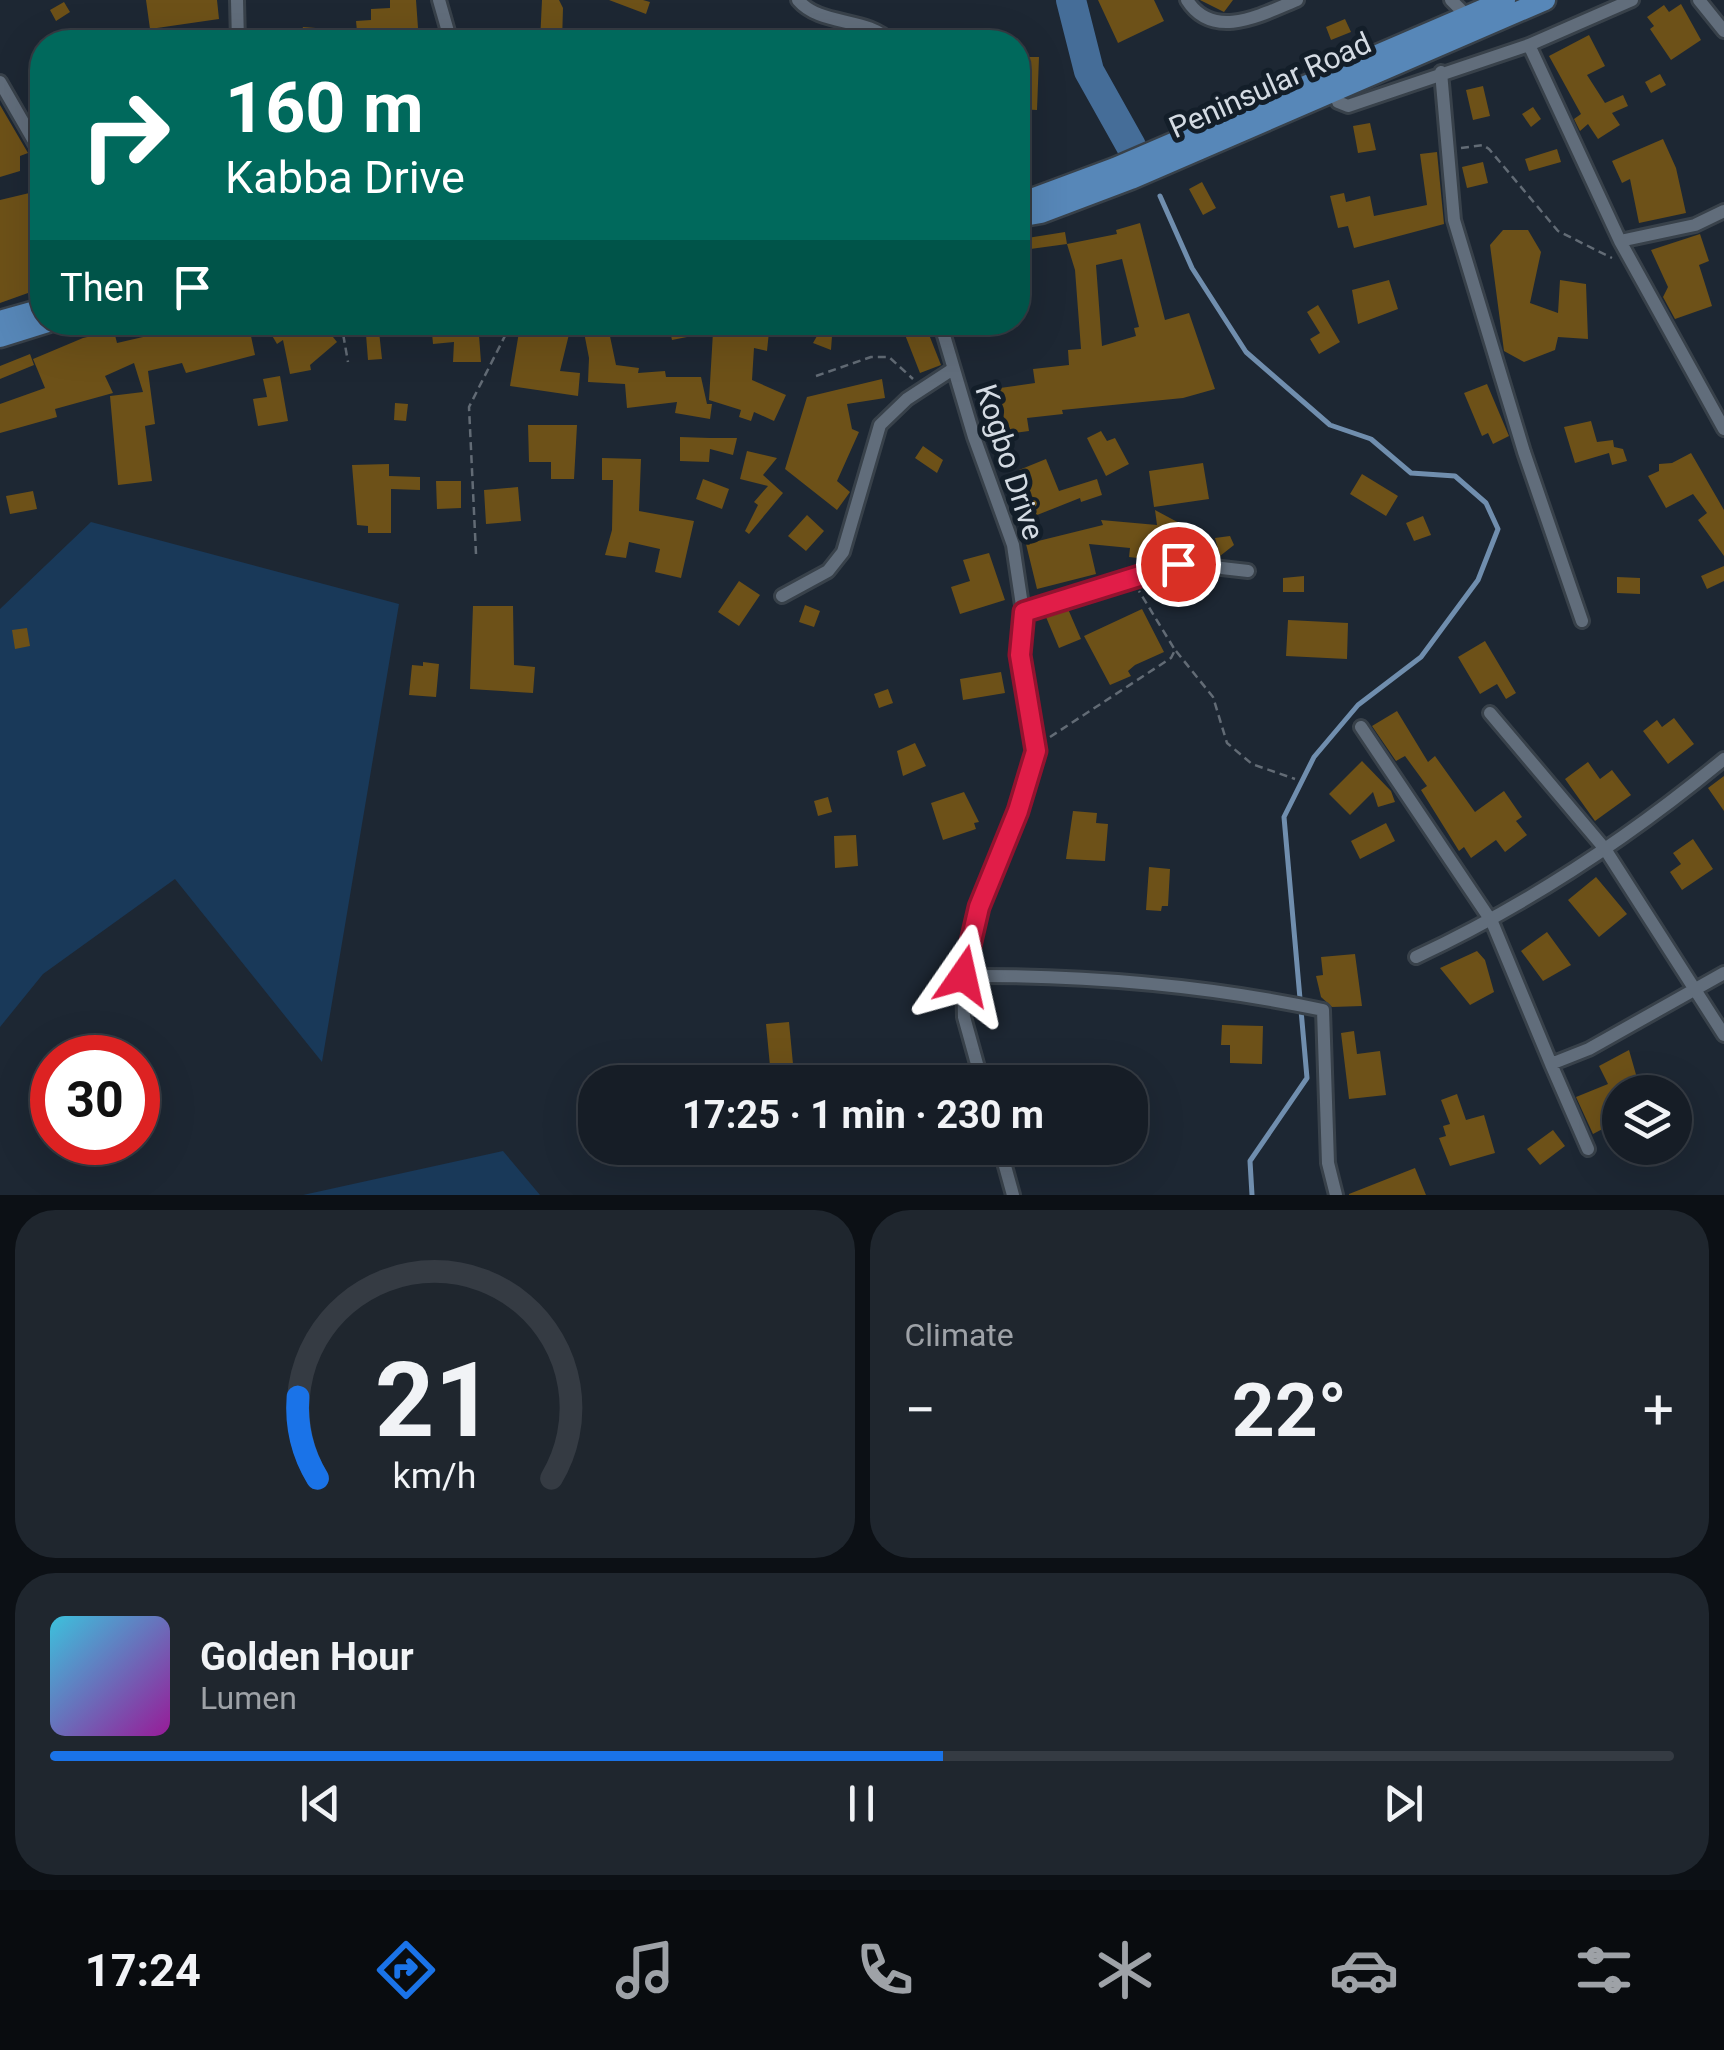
<!DOCTYPE html>
<meta charset="utf-8">
<style>
:root{--surface:#161d26;--page:#1f262e;--text:#f1f3f6;--muted:#9ea2a7;--line:#353b43;--accent:#1a73e8}
body{margin:0;font-family:Roboto,sans-serif;background:var(--page);color:var(--text);height:100vh;display:flex;flex-direction:column;font-size:38px;white-space:nowrap}
*{box-sizing:border-box;margin:0}
p{font-size:32px;color:var(--muted)}
.icon{flex:none;width:55px;height:55px;fill:none;stroke:currentColor;stroke-width:2;stroke-linecap:round;stroke-linejoin:round}
.map{position:relative;height:1195px;overflow:hidden}
.sheet{display:flex;flex-direction:column;gap:15px;padding:15px;background:#0c1015;flex:1}
.sheet>*{flex:none}
.banner{position:absolute;left:30px;top:30px;width:1000px;height:305px;border-radius:40px;box-shadow:0 10px 40px #0002,0 0 0 2px var(--line);background:#00695c;color:#fff;overflow:hidden}
.buttons{position:absolute;left:1602px;top:1075px;display:grid;gap:20px}
.buttons a{display:grid;place-items:center;width:90px;height:90px;border-radius:50%;background:var(--surface);box-shadow:0 10px 40px #0002,0 0 0 2px var(--line);font-size:50px}
.speed{position:absolute;left:30px;top:1035px;display:flex;gap:20px;font-size:50px;font-weight:700;text-align:center}
.speed>*{display:grid;place-content:center;width:130px;height:130px;border-radius:50%;background:var(--surface);box-shadow:0 10px 40px #0002,0 0 0 2px var(--line);line-height:1}
.speed .limit{border:15px solid #d22;background:#fff;color:#111}
.pin{position:absolute;display:grid;place-items:center;width:85px;height:85px;color:#fff;margin:-42px;border:5px solid #fff;border-radius:50%;box-shadow:0 2px 10px #0007}
.me{position:absolute;width:110px;margin:-55px;rotate:11deg;stroke-linejoin:round;filter:drop-shadow(0 0 8px #0008)}
.turn{display:flex;align-items:center;gap:35px;height:210px;padding:0 30px;font-size:45px}
.turn .icon{width:130px;height:130px;stroke-width:2.5}
.turn b{display:block;font-size:70px;line-height:85px}
.then{display:flex;align-items:center;height:95px;padding:0 30px;background:#0003;gap:20px;font-size:38px}
.big{font-size:75px;font-weight:700;line-height:1.1}
.sheet .widget{flex:1;display:flex;flex-direction:column;justify-content:center;gap:15px;min-width:0;padding:0 35px;border-radius:40px;background:var(--page)}
.sheet .dial{align-items:center;gap:0}
.dial svg{height:260px;overflow:visible;fill:none;stroke:var(--line);stroke-width:7;stroke-linecap:round;text-anchor:middle}
.dial text{fill:var(--text);stroke:none}
.song{display:flex;align-items:center;gap:30px}
.cover{width:120px;height:120px;border-radius:15px;background:linear-gradient(135deg,hsl(190 70% 55%),hsl(300 70% 35%))}
.played{height:10px;border-radius:5px;background:linear-gradient(90deg,var(--accent) 55%,var(--line) 55%)}
.keys{display:flex;justify-content:space-around;direction:ltr}
.heat{display:flex;justify-content:space-between;align-items:center;font-size:55px;direction:ltr}
.sheet .tiles{flex:1;display:grid;gap:15px;grid-template-columns:1fr 1fr}
.widget:last-child{grid-column:span 2}
.trip{position:absolute;left:578px;top:1065px;width:570px;height:100px;border-radius:40px;background:var(--surface);box-shadow:0 10px 40px #0002,0 0 0 2px var(--line);font-weight:700;line-height:100px;text-align:center}
.menu{display:flex;height:160px;justify-content:space-around;align-items:center;background:#090c0f;color:var(--muted)}
.menu .icon{width:70px;height:70px}
.menu .on{color:var(--accent)}
.menu b{font-size:45px;color:var(--text)}
.map>svg:first-child{display:block}
</style>
<div class="map">
<svg width="1724" height="1195" viewBox="0 0 1724 1195">
<rect width="100%" height="100%" fill="#1d2733"/>
<path fill="#193959" d="M91,522l308,82 -77,458 -147,-183 -132,95 -43,53v-418z
M503,1151l37,44h-237z"/>
<g fill="none" stroke-linecap="round" stroke-linejoin="round">
<path stroke="#708eae" stroke-width="5" d="M1160,196l32,72 54,84 84,73 41,14 40,34 44,3 31,27 12,26 -20,51 -57,77 -63,48 -44,52 -30,60 23,261 -57,83 2,34"/>
<path stroke="#456d98" stroke-width="30" d="M1071,0l18,71 42,75"/>
</g>
<path fill="#6d5118" fill-rule="evenodd" d="M146,0h71l2,19 -69,10z
M390,0h26l3,42h-61l-2,-21 15,-1v-11l19,-1z
M542,0h17l4,8 -1,34h-22z
M609,0h34l7,2 -4,12z
M1098,0h56l10,21 -46,22z
M1200,0h33l-9,12z
M64,2l6,10 -14,9 -6,-11z
M1681,4l20,36 -30,20 -21,-31 4,-3 -7,-9 17,-12 5,7z
M1345,19l6,13 -20,8 -5,-13z
M303,27l13,1 -1,14h-43v-9l30,-3z
M1589,35l16,31 -18,9 18,28 18,-8 5,11 -16,7 8,12 -22,14 -10,-15 -8,7 -6,-12 7,-5 -32,-58z
M1021,57h18l-2,53 -19,-1z
M1660,74l6,11 -15,8 -6,-11z
M1483,86l7,30 -17,4 -7,-30z
M0,105l28,48 -8,3v15l-20,6z
M1533,107l8,12 -10,8 -9,-13z
M1370,123l6,27 -18,3 -5,-27z
M1663,139l13,29 10,45 -47,10 -9,-44 -8,4 -10,-22z
M1557,149l4,13 -32,9 -4,-12z
M1437,152l7,72 -90,24 -6,-22 -10,2 -8,-32 14,-3 2,9 24,-6 4,20 53,-11 -7,-51z
M1483,162l5,21 -21,5 -5,-21z
M1202,182l14,26 -13,7 -14,-26z
M42,190v98l-42,15v-103z
M1140,223l25,97 24,-7 26,76 -32,9 -121,12 1,4 -36,4 2,13 -23,3 -6,-46 35,-5 -2,-14 36,-4 -1,-15 13,-1 -6,-79 -8,-26 -44,6 -2,-11 44,-7 2,12 50,-10 -1,-4zM1122,259l17,68 -5,1 2,8 -34,10 -6,-81z
M1503,230h25l13,22 -11,51 28,10 2,-33 26,4 2,55 -30,-2 -3,13 -31,12 -20,-11 -14,-106z
M1700,234l9,27 -10,4 13,41 -37,13 -12,-22 5,-10 -17,-37z
M1389,280l9,29 -40,15 -6,-34z
M1318,305l22,37 -21,12 -9,-15 10,-6 -13,-21z
M208,322h10l1,5 29,-5 7,33 -69,18 -4,-10 -34,8 7,53 -10,2 7,55 -34,4 -8,-89 33,-4 -9,-29 -29,13 8,17 -58,16 2,8 -57,16v-29l45,-16 -12,-29 50,-21 31,-7 3,12z
M264,322h57l16,20 -27,23 1,5 -21,4 -7,-34 -6,4z
M365,322h13l4,37 -14,1z
M431,322h47l3,40h-28l1,-20 -21,2z
M545,322h27l-12,49 20,2 -2,23 -68,-10 9,-54 23,4z
M582,322h25l9,43 23,3 -1,5 27,-2 1,6h35l6,27h5l-2,15 -35,-6 2,-11 -50,6 -2,-24 -37,-2 1,-24z
M668,322h21l3,14 -20,4z
M720,322h50l-3,29 -13,-3 -2,32 34,15 -12,26 -20,-9 -3,9 -12,-4 2,-7 -32,-10 4,-68h7z
M825,322h8l-2,28 -18,-7z
M900,322h24l17,43 -21,8z
M30,354l4,11 -34,14v-13z
M280,376l8,45 -30,5 -5,-27 14,-2 -4,-18z
M882,379l3,19 -38,6 5,25 7,3 -22,49 13,11 -13,18 -52,-41 22,-72z
M1487,384l22,52 -16,8 -5,-11 -6,3 -18,-43z
M395,403l13,1 -2,17 -12,-1z
M1591,421l6,21 16,-2 1,7 9,2 4,12 -15,4 -3,-12 -34,10 -11,-36z
M528,425h49l-3,54h-23v-17h-22z
M1001,431l8,17 -15,7 -8,-17z
M1101,431l6,10 8,-3 14,26 -23,12 -19,-38z
M680,437l30,1h27l-4,17 -23,-6 -1,13 -29,-1z
M923,446l20,14 -6,13 -22,-15z
M747,451l30,7 -14,17 20,18 -34,41 -4,-3 13,-26 -4,-3 14,-16 -28,-7z
M1691,453l33,57v46l-26,-36 9,-7 -14,-19 -27,14 -18,-32 11,-5v-7l13,-1z
M602,458l39,1 -2,52 55,10 -13,57 -26,-6 5,-23 -31,-7 -3,16 -21,-3 7,-25 1,-50h-11z
M1046,459l13,32 38,-12 5,16 -21,7 -1,-4 -58,23 -14,-34 16,-6 -5,-11z
M1203,463l6,36 -55,8 -5,-36z
M389,464v12l31,1v13l-29,-1v44h-23v-7l-11,-1 -5,-60z
M1362,474l36,22 -12,20 -36,-22z
M703,479l26,10 -7,20 -26,-10z
M436,481h25v27l-24,1z
M518,487l3,34 -35,3 -2,-34z
M33,491l4,18 -27,5 -4,-18z
M1155,510l28,15 3,22 -14,1 -2,7 -33,3 -8,-1 1,-9 -41,-4 7,30 -59,15 -11,-45 77,-19 -2,-5 56,5z
M807,515l17,16 -18,20 -18,-15z
M1423,516l8,19 -17,6 -8,-18z
M1230,536l4,9 -14,11 -5,-18z
M989,553l16,47 -45,14 -9,-27 19,-6 -7,-21z
M1724,566v15l-17,8 -6,-13z
M1304,576v16h-21v-14z
M1617,577l23,1v16l-23,-1z
M739,581l21,14 -21,31 -21,-14z
M805,605l15,6 -6,16 -15,-5z
M473,606h40l1,59 21,2 -2,26 -63,-4z
M1068,609l13,30 -22,9 -13,-31z
M1142,609l22,43 -29,13 -7,6 3,5 -21,9 -26,-49z
M1288,620l60,3 -1,36 -61,-3z
M27,628l3,18 -15,3 -3,-19z
M1485,641l31,52 -10,6 -9,-15 -17,10 -22,-37z
M423,662l16,2 -3,33 -27,-2 3,-30 11,1z
M1001,672l4,21 -42,7 -3,-21z
M888,689l5,14 -14,5 -5,-14z
M1397,711l31,51 7,-6 40,56 29,-21 18,26 -6,4 11,14 -22,17 -9,-12 -25,18 -7,-11 -5,4 -38,-61 6,-4 -22,-30 -9,5 -24,-35z
M1674,718l20,26 -26,20 -25,-33 14,-11 5,7z
M915,743l11,23 -23,10 -6,-25z
M1362,761l29,30 4,11 -17,5 -5,-15 -23,23 -21,-21z
M1588,762l12,17 12,-9 19,25 -36,26 -30,-42z
M1724,776v35l-16,-23z
M964,792l15,30 -5,1 2,6 -33,11 -12,-37z
M828,797l4,15 -14,4 -4,-15z
M1073,811l24,2 -1,10 12,1 -3,37 -39,-2z
M1386,823l9,18 -35,18 -9,-18z
M856,835l2,31 -23,2 -1,-32z
M1693,839l20,30 -31,21 -12,-18 11,-8 -8,-11z
M1149,867l21,2 -2,37h-6l-1,5 -15,-1z
M1596,877l31,37 -28,23 -31,-37z
M1547,932l24,33 -28,16 -22,-30z
M1477,951l8,9 9,32 -24,13 -30,-37z
M1355,954l7,52 -30,1 -11,-10 -5,-21 7,-1 -2,-18z
M789,1022l4,42 -23,2 -4,-42z
M1222,1025l41,1 -1,38 -32,-1v-18h-9z
M1354,1031l3,23 23,-3 6,44 -37,4 -8,-66z
M1629,1050l12,42h-21v14l-12,5 6,12 -21,11 -17,-37 32,-13 -9,-18z
M1457,1094l9,26 18,-5 11,38 -45,13 -11,-28 7,-2 -3,-10 7,-2 -9,-24z
M1553,1130l12,16 -25,19 -13,-16z
M1415,1168l11,27h-77v-1z"/>
<g fill="none" stroke-linecap="round" stroke-linejoin="round">
<g stroke="#38414a" stroke-width="18">
<path id="street" d="M237,0l1,42
M439,0l12,42
M798,0c23,27 69,16 93,42
M1187,0c26,41 74,15 110,0
M1451,0l17,17
M1699,0l25,31
M1529,45l91,196 104,188
M1441,72l13,148 70,232 58,169
M0,82l42,73
M1335,85l3,17 10,4 181,-61 103,-45
M1620,241l75,-16 29,-14
M940,322l34,115 39,108 10,67 -3,43 16,96 -18,60 -39,96 -16,69 1,41 18,65
M782,596l46,-25 15,-19 37,-127 27,-26 46,-30
M1023,612l155,-49 70,8
M1490,713l115,136 119,186
M1361,727l131,195 59,142 38,-15 135,-76
M1416,957c111,-52 214,-120 308,-198
M963,976c121,-1 242,9 360,34l5,153 8,32
M1551,1064l37,85
M1000,1148l13,47"/>
</g>
<g stroke="#38414a" stroke-width="25">
<path id="primary" d="M1018,204l97,-36 390,-168
M1018,217l23,-4 90,-34 414,-179
M0,321l42,-12
M0,337l48,-15"/>
</g>
<path stroke="#626b75" stroke-width="2.5" stroke-dasharray="8 5" stroke-linecap="butt" d="M1461,148l22,-3 6,4 69,82 54,27
M341,322l7,40
M816,376l55,-19h18l24,22
M476,554l-7,-147 43,-85
M1176,651l37,46 14,46 25,21 43,15
M1050,737l121,-79 4,-8 -36,-59"/>
<use href="#street" stroke="#616d7b" stroke-width="12"/>
<use href="#primary" stroke="#5787b8" stroke-width="20"/>
</g>
<g fill="none" stroke-linecap="round" stroke-linejoin="round">
<g stroke="#92132f" stroke-width="25">
<path id="route" d="M963,976l16,-69 39,-96 18,-60 -16,-96 4,-43 154,-48"/>
</g>
<use href="#route" stroke="#e11d48" stroke-width="18"/>
</g>
<g text-anchor="middle" dominant-baseline="central" stroke-width="10" stroke-linejoin="round" paint-order="stroke">
<g font-size="30" fill="#d4dbe3" stroke="#131e29">
<text transform="translate(1270 85) rotate(-24)">Peninsular Road</text>
<text transform="translate(1010 462) rotate(72)">Kogbo Drive</text>
</g>
</g>
</svg>
<div class="buttons">
<a><svg class="icon" aria-label="layers" viewBox="0 0 24 24"><path d="M12 4l9 5-9 5-9-5zM3 14l9 5 9-5"/></svg></a>
</div>
<div class="speed"><div class="limit">30</div></div>
<div class="pin" style="left:1178px;top:564px;background:#d93025"><svg class="icon" aria-label="arrive" viewBox="0 0 24 24"><path d="M6 21V4h12l-3 4 3 4H6"/></svg></div>
<svg class="me" style="left:963px;top:976px" viewBox="-20 -20 40 40"><path d="M0-17L14 15 0 8-14 15z" fill="#e11d48" stroke="#fff" stroke-width="4"/></svg>
<div class="trip">17:25 · 1 min · 230 m</div>
<div class="banner">
<div class="turn"><svg class="icon" aria-label="right" viewBox="0 0 24 24"><path d="M7 20v-9h11M14 6l5 5-5 5"/></svg><div><b>160 m</b>Kabba Drive</div></div>
<div class="then">Then<svg class="icon" aria-label="arrive" viewBox="0 0 24 24"><path d="M6 21V4h12l-3 4 3 4H6"/></svg></div>
</div>
</div>
<section class="sheet">
<div class="tiles">
<div class="widget dial"><svg viewBox="0 0 100 80">
<path d="M14 69A42 42 0 1 1 86 69"/>
<path d="M14 69A42 42 0 0 1 8 44" stroke="#1a73e8"/>
<text x="50" y="56" font-size="32" font-weight="700">21</text>
<text x="50" y="72" font-size="11">km/h</text>
</svg></div>
<div class="widget"><p>Climate</p>
<div class="heat"><a>−</a><b class="big">22°</b><a>+</a></div>
</div>
<div class="widget">
<div class="song"><i class="cover"></i><div><b>Golden Hour</b><p>Lumen</p></div></div>
<div class="played"></div>
<div class="keys"><svg class="icon" aria-label="previous" viewBox="0 0 24 24"><path d="M18 5L8 12l10 7zM5 5v14"/></svg><svg class="icon" aria-label="pause" viewBox="0 0 24 24"><path d="M8 5v14M16 5v14"/></svg><svg class="icon" aria-label="next" viewBox="0 0 24 24"><path d="M6 5l10 7-10 7zM19 5v14"/></svg></div>
</div>
</div>
</section>
<nav class="menu">
<b>17:24</b>
<svg class="icon on" aria-label="directions" viewBox="0 0 24 24"><path d="M12 3l9 9-9 9-9-9zM9 14v-3h6M13 9l2 2-2 2"/></svg>
<svg class="icon" aria-label="music" viewBox="0 0 24 24"><path d="M9 18V5l10-2v13"/><circle cx="6" cy="18" r="3"/><circle cx="16" cy="16" r="3"/></svg>
<svg class="icon" aria-label="phone" viewBox="0 0 24 24"><path d="M5 4h4l2 5-3 2q2 4 5 5l2-3 5 2v4C11 20 4 13 5 4z"/></svg>
<svg class="icon" aria-label="climate" viewBox="0 0 24 24"><path d="M12 3v18M4 7l16 10M4 17L20 7"/></svg>
<svg class="icon" aria-label="car" viewBox="0 0 24 24"><path d="M5 17H2v-5l4-1 3-4h7l3 4 3 1v5h-3M9 17h6M6 11h13"/><circle cx="7" cy="17" r="2"/><circle cx="17" cy="17" r="2"/></svg>
<svg class="icon" aria-label="filters" viewBox="0 0 24 24"><path d="M4 7h16M4 17h16"/><circle cx="9" cy="7" r="2"/><circle cx="15" cy="17" r="2"/></svg>
</nav>
